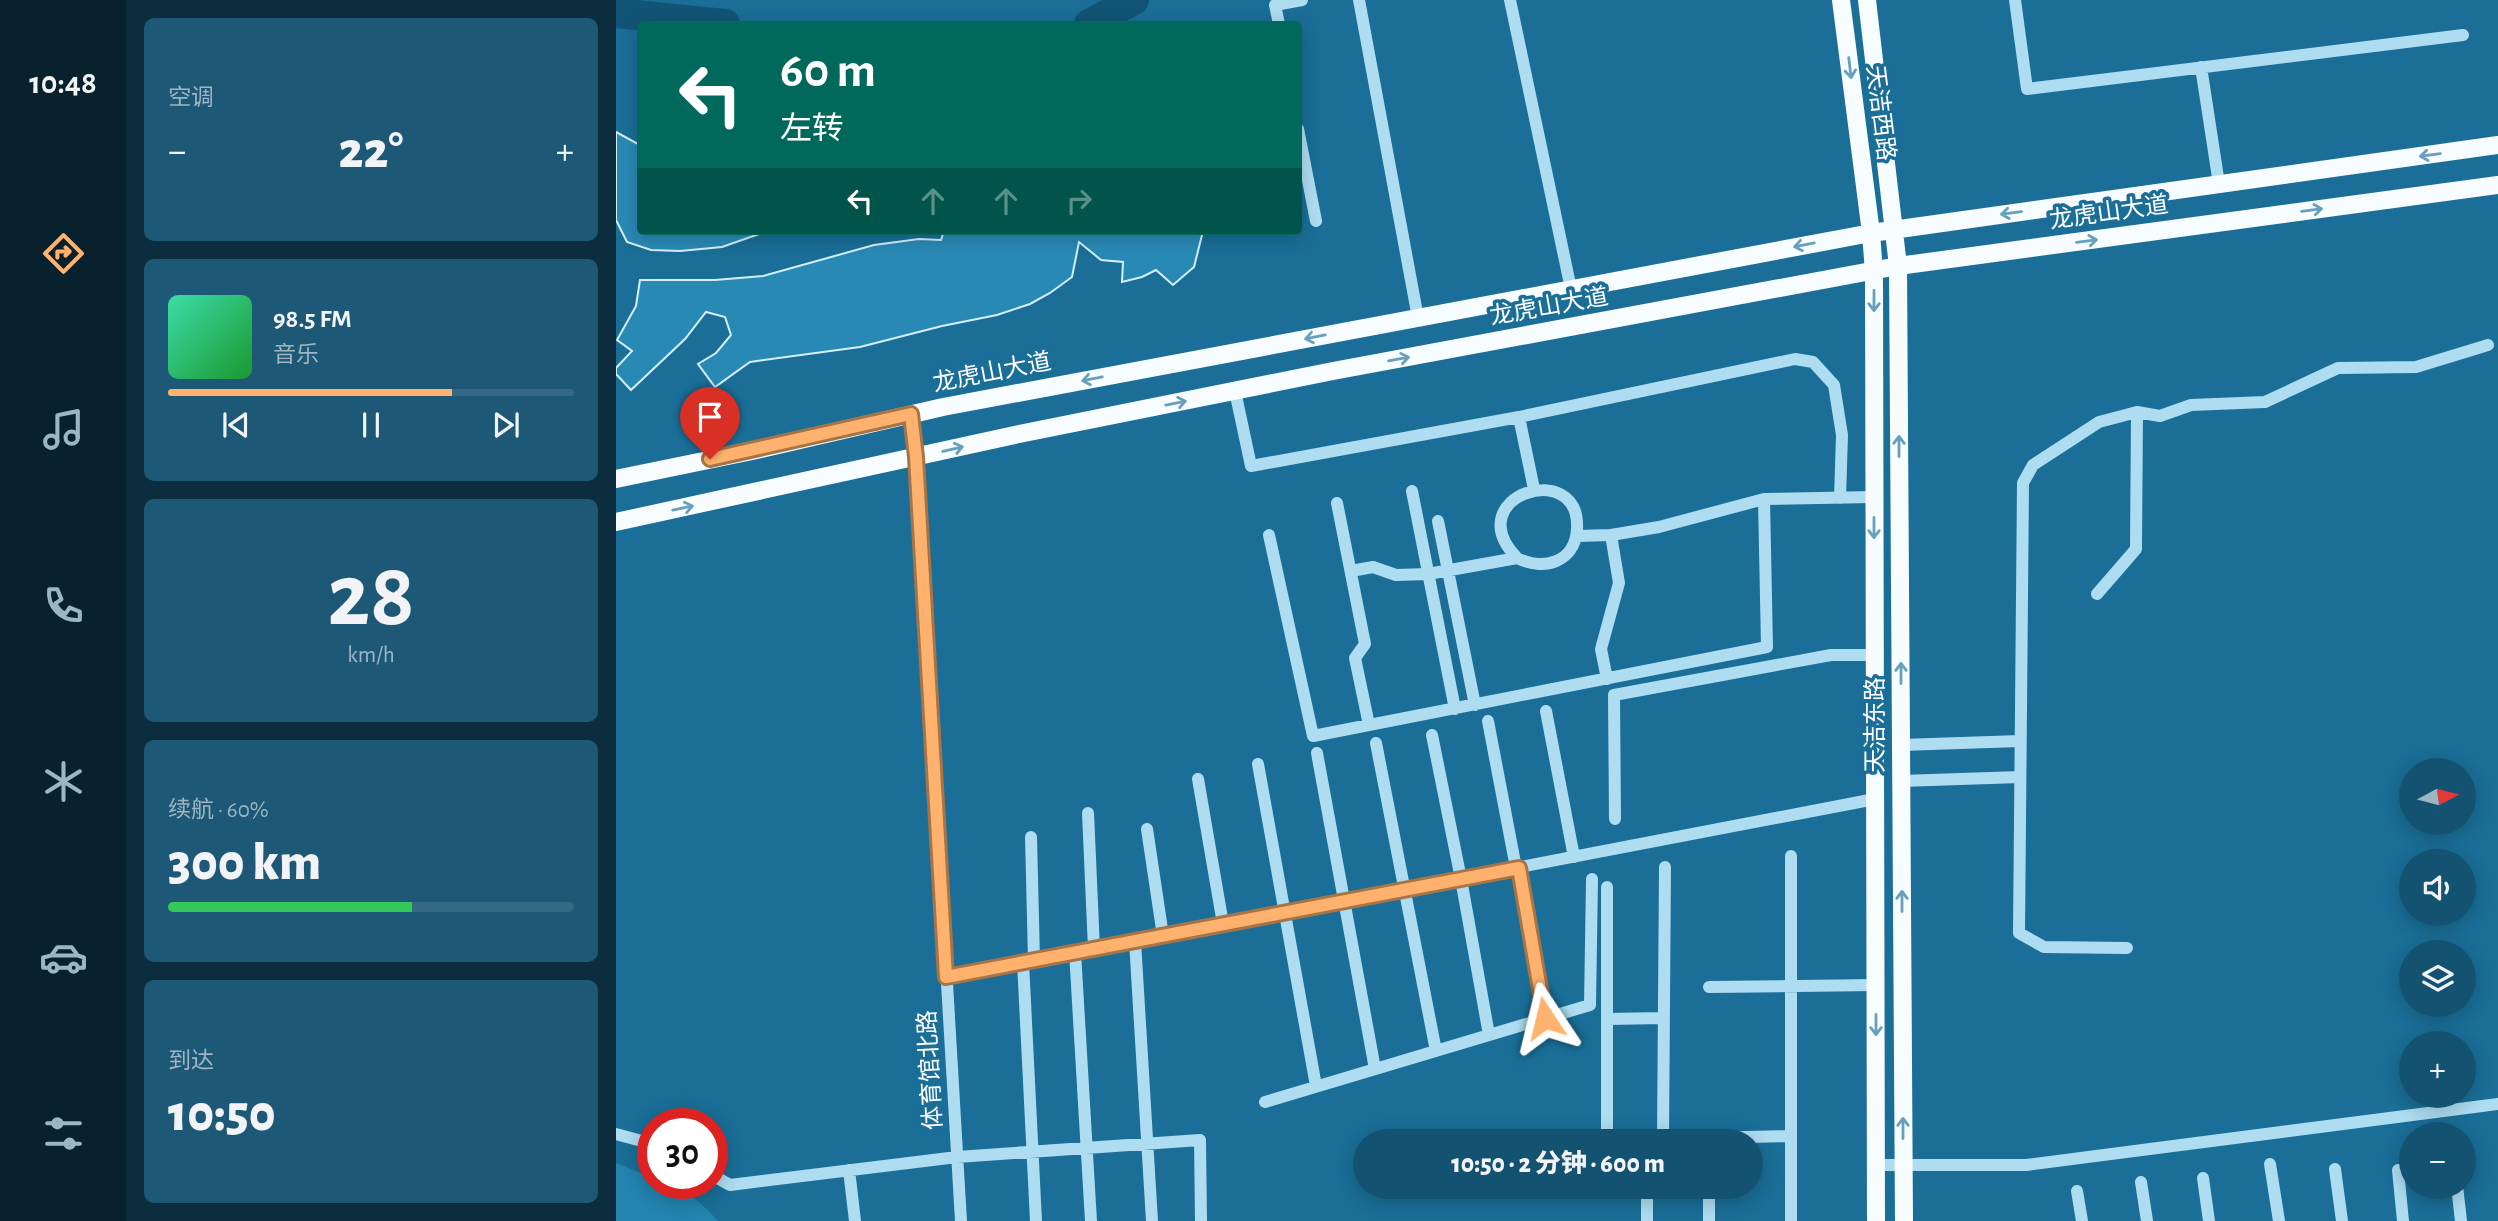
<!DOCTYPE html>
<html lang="zh">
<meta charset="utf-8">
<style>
:root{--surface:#145271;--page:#1d5876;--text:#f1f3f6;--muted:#9db6c3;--line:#336984;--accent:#ffb26d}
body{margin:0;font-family:"Alegreya Sans","Noto Sans SC",sans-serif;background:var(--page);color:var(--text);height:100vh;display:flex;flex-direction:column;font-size:26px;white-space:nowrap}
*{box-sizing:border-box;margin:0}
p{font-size:23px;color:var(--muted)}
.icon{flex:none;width:38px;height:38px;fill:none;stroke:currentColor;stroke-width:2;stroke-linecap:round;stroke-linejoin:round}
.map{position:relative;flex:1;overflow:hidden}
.details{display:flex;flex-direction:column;gap:18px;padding:18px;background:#0b2d3e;width:490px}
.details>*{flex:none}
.banner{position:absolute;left:21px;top:21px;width:665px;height:214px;border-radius:7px;box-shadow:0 4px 18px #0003;background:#00695c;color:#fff;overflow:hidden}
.needle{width:46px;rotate:83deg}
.buttons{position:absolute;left:1783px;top:758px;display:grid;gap:14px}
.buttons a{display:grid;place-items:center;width:77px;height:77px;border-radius:50%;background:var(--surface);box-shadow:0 4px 18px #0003;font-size:35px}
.speed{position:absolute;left:21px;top:1108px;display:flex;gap:14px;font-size:35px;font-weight:700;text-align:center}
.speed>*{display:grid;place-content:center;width:91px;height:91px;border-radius:50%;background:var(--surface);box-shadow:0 4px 18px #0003;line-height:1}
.speed .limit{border:10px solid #d22;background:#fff;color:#111}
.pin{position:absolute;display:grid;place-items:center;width:60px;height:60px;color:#fff;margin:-72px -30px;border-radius:50% 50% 50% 0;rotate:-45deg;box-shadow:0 0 7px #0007}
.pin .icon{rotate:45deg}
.me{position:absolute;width:77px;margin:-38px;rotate:350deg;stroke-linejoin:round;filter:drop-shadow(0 0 5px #0008)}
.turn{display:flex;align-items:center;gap:24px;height:147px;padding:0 28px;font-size:32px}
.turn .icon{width:91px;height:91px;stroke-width:2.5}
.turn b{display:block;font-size:49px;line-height:60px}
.lanes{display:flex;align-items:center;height:66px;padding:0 28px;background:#0003;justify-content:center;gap:35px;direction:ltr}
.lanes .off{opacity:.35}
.big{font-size:52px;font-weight:800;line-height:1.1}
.details .widget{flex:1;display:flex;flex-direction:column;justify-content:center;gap:10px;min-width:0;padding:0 24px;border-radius:10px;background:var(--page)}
.details .dial{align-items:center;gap:0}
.dial b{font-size:91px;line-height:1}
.song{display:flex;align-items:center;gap:21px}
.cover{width:84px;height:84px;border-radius:10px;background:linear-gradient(135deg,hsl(160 70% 55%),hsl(130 70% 35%))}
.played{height:7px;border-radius:4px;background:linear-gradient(90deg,var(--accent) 70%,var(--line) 70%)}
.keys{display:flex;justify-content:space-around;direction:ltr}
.heat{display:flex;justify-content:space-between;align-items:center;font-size:38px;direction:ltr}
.charge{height:10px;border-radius:5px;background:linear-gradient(90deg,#34c759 60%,var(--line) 0)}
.trip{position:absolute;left:737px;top:1129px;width:410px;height:70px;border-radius:35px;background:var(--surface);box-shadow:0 4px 18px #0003;font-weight:800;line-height:70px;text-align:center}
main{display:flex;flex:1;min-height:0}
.dock{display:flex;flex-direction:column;width:126px;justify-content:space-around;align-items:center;background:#08212d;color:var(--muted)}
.dock .icon{width:49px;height:49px}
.dock .active{color:var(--accent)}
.dock b{font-size:32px;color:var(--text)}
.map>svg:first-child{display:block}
</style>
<main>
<nav class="dock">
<b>10:48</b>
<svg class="icon active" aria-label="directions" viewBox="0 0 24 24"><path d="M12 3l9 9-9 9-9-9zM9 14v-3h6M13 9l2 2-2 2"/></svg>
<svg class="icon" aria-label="music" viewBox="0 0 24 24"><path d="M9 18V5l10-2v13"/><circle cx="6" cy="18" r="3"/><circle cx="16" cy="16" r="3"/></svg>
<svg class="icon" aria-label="phone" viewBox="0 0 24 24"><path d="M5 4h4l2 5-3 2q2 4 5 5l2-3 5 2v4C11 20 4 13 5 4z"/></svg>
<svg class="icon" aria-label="climate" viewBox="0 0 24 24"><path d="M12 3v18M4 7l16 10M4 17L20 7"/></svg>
<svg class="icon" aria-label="car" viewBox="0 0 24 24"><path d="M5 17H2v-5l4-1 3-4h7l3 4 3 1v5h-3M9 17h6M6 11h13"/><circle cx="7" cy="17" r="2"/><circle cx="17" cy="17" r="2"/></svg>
<svg class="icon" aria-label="filters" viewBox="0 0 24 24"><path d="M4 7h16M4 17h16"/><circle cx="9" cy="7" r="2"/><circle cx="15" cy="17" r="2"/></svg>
</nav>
<section class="details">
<div class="widget"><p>空调</p>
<div class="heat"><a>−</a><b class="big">22°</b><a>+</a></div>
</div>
<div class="widget">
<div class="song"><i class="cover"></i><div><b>98.5 FM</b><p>音乐</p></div></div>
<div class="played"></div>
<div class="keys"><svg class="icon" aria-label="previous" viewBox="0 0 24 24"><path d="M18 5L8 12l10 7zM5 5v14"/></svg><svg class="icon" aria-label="pause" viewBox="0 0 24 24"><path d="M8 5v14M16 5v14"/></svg><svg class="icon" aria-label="next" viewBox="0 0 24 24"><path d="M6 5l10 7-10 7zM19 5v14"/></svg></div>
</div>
<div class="widget dial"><b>28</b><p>km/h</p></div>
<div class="widget"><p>续航 · 60%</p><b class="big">300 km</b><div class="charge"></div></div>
<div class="widget"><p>到达</p><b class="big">10:50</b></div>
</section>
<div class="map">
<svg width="1882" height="1221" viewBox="0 0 1882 1221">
<rect width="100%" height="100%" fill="#1a6e97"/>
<path fill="#2384b0" d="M0,1163l37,15v5c29,0 46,18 65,38h-102z"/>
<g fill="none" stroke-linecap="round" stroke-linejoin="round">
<path stroke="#125475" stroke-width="30" d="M0,13l109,11
M473,24l45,-24"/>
</g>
<path fill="#2989b5" stroke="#d5effb" stroke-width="2" d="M0,132l24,13v86h122v2l-40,14 -42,4 -29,-1 -24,-8 -11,-22z
M328,231h259l-9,36 -21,18 -17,-15 -14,7 -20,5 1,-20 -22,-2 -22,-18 -7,35 -22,16 -20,11 -33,11 -55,11 -82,21 -110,15 -35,25 -17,-23 18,-11 15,-18 -6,-18 -19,-5 -21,27 -54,51 -15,-16v-6l16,-17 -15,-11 19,-34 4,-26h75l48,-4 111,-31 45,-6 22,1z"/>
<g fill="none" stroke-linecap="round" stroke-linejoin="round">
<path stroke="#aedcf0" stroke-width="12" d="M743,0l59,318
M894,0l61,289
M1399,0l12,89 436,-54
M663,24l-4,-19 27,-5
M1585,67l18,117
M682,129l18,92
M619,391l16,75 268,-49 276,-58 18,3 21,23 8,50 -2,63
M295,414l5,43 45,764
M903,417l15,72
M796,491l43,218
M721,503l28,141 -10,14 14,67
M822,521l37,184
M653,535l44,201 454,-89 -3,-148
M995,535l48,-8 105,-28 110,-2
M961,536l34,-1 8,48 -18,66 6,30
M735,571l22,-4 23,8 32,-1 89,-16c26,13 58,5 60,-29 4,-72 -120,-33 -60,29
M1481,594l39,-45 1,-137
M930,711l28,146
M872,721l28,147
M816,735l29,144 28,156
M760,743l60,308
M1285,745l119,-4
M701,753l58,316
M642,764l58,322
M582,779l25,145
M1285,781l119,-4
M472,813l6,136
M999,819l-1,-124 217,-40h44
M531,829l16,107
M415,837l3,123
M903,868l26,150
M991,887v253l184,-4
M519,941l17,280
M1511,948l-83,-1 -25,-14 4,-450 10,-18 66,-43 38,-10 23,4 31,-11 74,-3 73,-34 78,-1 72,-22
M459,952l16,269
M407,962l13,259
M330,977l929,-178
M1093,987l167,-2
M991,1019l56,-1
M649,1102l325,-97 2,-126
M0,1134l37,10
M1047,1139l2,-272
M1654,1164l9,57
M1260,1165h150l472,-61
M1719,1169l7,52
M233,1170l6,51
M1782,1170l5,51
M96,1175l18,10 227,-28 243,-17 1,81
M1587,1178l6,43
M1525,1182l6,39
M1841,1186l4,35
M1461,1191l5,30
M1031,1221v-35
M1093,1221v-35
M1175,1221v-365"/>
<path stroke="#f7fcff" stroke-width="18" d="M1225,0l30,233 3,39 2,949
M1251,0l31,266 6,955
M0,479l141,-29 186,-43 928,-174 627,-88
M0,522l403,-88 314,-63 565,-105 600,-81"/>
</g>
<defs><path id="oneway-shaft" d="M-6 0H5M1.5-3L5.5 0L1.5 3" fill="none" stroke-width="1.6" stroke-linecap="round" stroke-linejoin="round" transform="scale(1.75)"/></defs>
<g stroke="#67a0bb">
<use href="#oneway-shaft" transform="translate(1234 68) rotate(83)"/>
<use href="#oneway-shaft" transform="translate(1814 155) rotate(172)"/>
<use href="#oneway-shaft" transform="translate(1696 210) rotate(-8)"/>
<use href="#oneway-shaft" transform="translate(1395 213) rotate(172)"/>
<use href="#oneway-shaft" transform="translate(1471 241) rotate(-8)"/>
<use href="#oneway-shaft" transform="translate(1188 245) rotate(169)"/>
<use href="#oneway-shaft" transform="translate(1258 301) rotate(90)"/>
<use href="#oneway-shaft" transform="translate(699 337) rotate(169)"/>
<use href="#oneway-shaft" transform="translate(783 359) rotate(-10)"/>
<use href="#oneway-shaft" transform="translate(476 379) rotate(169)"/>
<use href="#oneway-shaft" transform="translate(560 403) rotate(-11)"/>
<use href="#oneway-shaft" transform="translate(1283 446) rotate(-90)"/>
<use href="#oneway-shaft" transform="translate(337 449) rotate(-13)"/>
<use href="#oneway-shaft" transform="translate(67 508) rotate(-12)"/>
<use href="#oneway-shaft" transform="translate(1258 528) rotate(90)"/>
<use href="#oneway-shaft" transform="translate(1285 673) rotate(-90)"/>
<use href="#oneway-shaft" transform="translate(1286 901) rotate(-90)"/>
<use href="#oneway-shaft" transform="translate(1260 1025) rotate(90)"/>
<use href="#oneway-shaft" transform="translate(1287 1128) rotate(-90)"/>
</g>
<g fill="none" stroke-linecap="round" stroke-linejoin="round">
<g stroke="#a67447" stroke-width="18">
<path id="route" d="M94,459l201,-45 5,43 30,520 573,-109 26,150"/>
</g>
<use href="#route" stroke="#ffb26d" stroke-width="12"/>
</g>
<g text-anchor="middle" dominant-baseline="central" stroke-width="7" stroke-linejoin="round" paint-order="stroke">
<g font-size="24" fill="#fff" stroke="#1a6e97">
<text transform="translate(1264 113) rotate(83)">天洁西路</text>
<text transform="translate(1493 213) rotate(-8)">龙虎山大道</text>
<text transform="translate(933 307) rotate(-10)">龙虎山大道</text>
<text transform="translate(376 373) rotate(-11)">龙虎山大道</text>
<text transform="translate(1260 725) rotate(-90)">天洁东路</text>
<text transform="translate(315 1070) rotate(-93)">体育馆北路</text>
</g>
</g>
</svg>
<div class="buttons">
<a><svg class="needle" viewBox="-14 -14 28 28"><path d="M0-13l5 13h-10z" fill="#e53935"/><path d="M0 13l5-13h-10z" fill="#9db6c3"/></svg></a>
<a><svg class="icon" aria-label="sound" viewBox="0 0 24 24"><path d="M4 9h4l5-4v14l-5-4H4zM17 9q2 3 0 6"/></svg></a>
<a><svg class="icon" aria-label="layers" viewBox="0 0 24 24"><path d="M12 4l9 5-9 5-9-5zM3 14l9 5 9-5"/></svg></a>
<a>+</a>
<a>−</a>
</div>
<div class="speed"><div class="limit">30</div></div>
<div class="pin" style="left:94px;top:459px;background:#d93025"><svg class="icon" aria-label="arrive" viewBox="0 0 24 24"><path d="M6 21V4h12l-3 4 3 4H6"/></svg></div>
<svg class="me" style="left:929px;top:1018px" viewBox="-20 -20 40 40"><path d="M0-17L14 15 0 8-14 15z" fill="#ffb26d" stroke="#fff" stroke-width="4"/></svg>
<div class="trip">10:50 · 2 分钟 · 600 m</div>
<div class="banner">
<div class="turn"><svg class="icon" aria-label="left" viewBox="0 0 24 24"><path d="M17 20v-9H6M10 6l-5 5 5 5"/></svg><div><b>60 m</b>左转</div></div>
<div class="lanes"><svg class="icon" aria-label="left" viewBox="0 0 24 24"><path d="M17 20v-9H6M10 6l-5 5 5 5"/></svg><svg class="icon off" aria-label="ahead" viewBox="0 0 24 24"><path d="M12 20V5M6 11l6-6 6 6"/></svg><svg class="icon off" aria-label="ahead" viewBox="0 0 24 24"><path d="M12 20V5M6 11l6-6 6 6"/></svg><svg class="icon off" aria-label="right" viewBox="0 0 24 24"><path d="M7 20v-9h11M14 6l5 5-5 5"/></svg></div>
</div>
</div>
</main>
